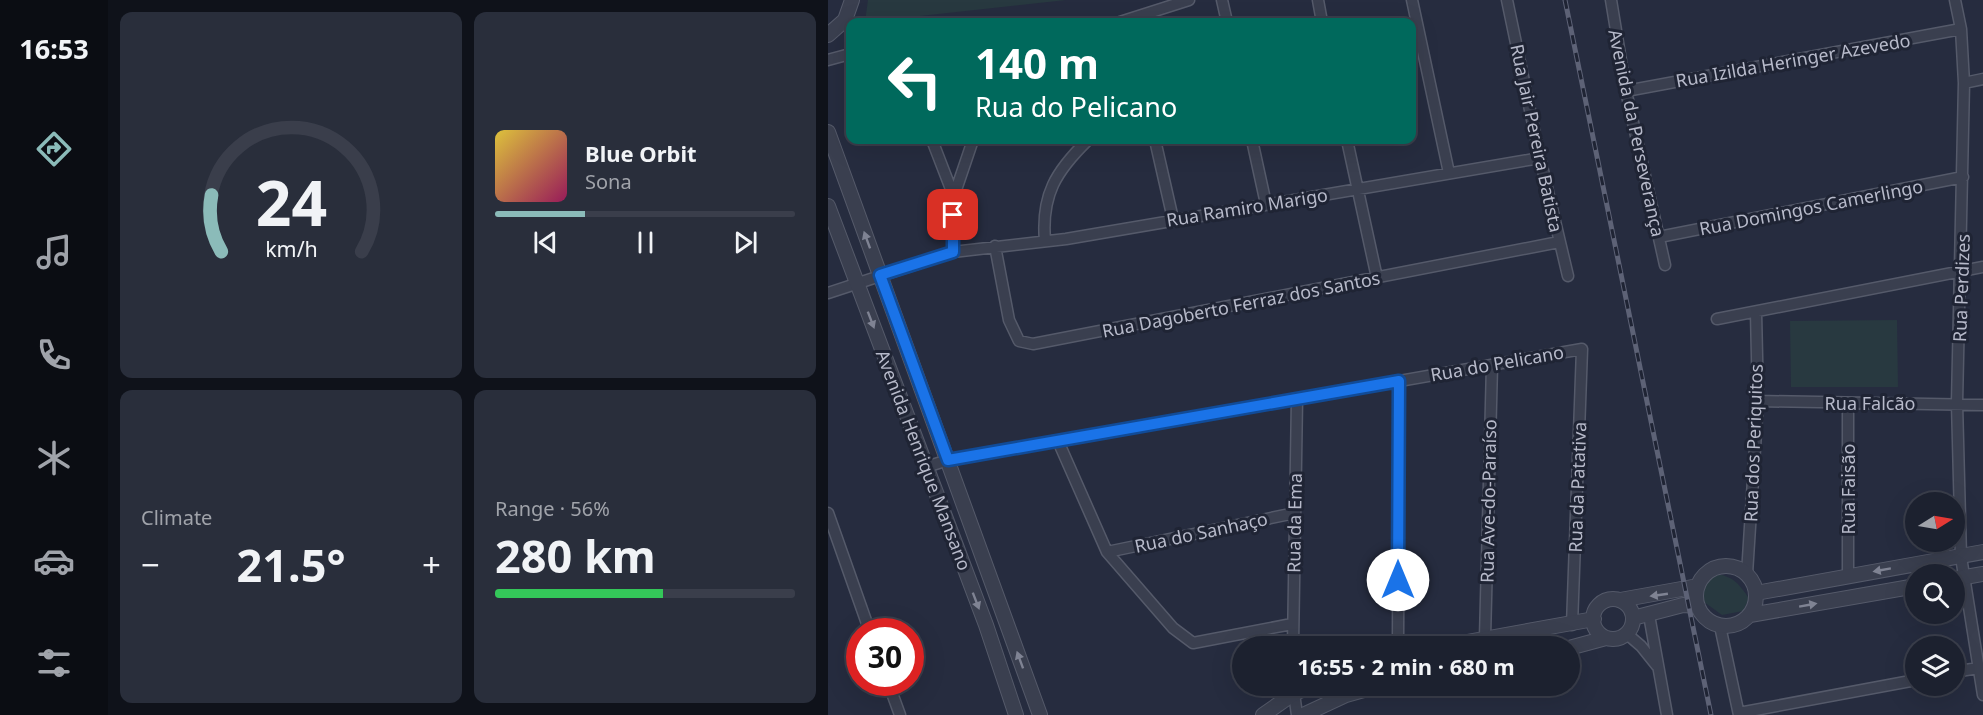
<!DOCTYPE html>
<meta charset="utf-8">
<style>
:root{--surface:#1c212f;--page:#292e3b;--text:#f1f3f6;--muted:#a0a3aa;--line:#3a3e4b;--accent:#8bbbb9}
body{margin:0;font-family:"Noto Sans",sans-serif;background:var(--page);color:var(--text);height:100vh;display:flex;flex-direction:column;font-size:22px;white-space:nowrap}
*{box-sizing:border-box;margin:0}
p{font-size:20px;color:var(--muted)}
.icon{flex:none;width:33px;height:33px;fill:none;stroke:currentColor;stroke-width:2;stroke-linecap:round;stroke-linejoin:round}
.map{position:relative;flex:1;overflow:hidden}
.panel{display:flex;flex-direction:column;gap:12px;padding:12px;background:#0f121a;width:720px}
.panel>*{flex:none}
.top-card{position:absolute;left:18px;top:18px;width:570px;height:126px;border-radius:12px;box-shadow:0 6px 24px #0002,0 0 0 2px var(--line);background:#00695c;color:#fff;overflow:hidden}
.needle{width:39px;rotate:79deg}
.controls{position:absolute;left:1077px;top:492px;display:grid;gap:12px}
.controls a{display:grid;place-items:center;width:60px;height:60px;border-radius:50%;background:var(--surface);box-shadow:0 6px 24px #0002,0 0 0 2px var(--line);font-size:30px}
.speed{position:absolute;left:18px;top:618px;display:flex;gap:12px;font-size:30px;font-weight:700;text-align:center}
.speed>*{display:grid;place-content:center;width:78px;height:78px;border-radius:50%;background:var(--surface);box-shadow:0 6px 24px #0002,0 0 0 2px var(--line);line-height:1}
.speed .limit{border:9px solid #d22;background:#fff;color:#111}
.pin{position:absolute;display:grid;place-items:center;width:51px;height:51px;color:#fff;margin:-26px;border-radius:12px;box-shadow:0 3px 9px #0006}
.me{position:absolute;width:66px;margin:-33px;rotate:0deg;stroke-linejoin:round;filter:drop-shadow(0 0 4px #0008)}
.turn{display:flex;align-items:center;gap:21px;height:126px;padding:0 30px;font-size:27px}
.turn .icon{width:78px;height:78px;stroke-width:2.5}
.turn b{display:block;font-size:42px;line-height:51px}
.big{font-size:45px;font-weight:700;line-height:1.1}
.panel .card{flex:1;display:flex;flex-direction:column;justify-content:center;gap:9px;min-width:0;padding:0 21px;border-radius:12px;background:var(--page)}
.panel .dial{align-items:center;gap:0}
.dial svg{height:156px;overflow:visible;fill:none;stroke:var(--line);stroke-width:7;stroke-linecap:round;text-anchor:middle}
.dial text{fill:var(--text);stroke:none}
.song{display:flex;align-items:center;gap:18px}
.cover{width:72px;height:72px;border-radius:9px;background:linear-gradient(135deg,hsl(50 70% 55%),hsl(330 70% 35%))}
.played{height:6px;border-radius:3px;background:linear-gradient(90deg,var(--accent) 30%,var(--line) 30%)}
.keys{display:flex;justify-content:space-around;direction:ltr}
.heat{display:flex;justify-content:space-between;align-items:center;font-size:33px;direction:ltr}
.charge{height:9px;border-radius:4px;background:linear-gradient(90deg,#34c759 56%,var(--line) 0)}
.panel .tiles{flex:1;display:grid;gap:12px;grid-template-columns:repeat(2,1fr)}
.trip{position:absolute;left:404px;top:636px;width:348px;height:60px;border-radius:30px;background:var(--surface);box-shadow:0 6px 24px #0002,0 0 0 2px var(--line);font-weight:700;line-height:60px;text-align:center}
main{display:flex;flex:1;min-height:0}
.dock{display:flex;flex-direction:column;width:108px;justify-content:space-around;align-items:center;background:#0b0d13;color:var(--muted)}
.dock .icon{width:42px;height:42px}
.dock .on{color:var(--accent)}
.dock b{font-size:27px;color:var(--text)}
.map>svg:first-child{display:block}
</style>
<main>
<nav class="dock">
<b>16:53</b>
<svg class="icon on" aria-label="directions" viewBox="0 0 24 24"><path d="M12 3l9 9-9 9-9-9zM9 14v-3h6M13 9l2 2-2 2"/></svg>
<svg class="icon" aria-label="music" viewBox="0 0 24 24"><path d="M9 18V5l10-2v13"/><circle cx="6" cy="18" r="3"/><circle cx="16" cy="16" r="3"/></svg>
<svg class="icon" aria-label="phone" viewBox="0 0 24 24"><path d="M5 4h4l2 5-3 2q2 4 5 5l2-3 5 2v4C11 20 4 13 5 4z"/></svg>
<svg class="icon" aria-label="climate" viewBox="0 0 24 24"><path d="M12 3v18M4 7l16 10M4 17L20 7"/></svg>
<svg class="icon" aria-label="car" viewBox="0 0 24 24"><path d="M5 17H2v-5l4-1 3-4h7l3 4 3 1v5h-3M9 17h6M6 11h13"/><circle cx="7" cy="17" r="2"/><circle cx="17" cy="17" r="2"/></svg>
<svg class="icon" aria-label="filters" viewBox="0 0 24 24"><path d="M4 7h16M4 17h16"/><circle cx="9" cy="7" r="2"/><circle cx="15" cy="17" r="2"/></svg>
</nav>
<section class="panel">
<div class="tiles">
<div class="card dial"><svg viewBox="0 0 100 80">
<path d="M14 69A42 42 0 1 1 86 69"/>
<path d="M14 69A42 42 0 0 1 9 40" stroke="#8bbbb9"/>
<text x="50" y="56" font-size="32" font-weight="700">24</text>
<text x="50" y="72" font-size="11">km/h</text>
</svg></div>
<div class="card">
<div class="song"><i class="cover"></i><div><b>Blue Orbit</b><p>Sona</p></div></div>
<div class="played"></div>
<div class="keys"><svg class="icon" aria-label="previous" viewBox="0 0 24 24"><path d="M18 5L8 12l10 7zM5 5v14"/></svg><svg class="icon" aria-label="pause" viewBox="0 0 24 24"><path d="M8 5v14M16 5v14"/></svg><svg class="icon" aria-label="next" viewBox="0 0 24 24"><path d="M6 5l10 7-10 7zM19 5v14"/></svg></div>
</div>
<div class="card"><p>Climate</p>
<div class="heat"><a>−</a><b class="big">21.5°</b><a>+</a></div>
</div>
<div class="card"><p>Range · 56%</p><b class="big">280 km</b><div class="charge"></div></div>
</div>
</section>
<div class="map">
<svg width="1155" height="715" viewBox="0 0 1155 715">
<rect width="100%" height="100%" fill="#262c3f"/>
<path fill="#283940" d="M40,0h198l-201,22z
M1069,320l1,67h-107l-1,-66z
M888,574c17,2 23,10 33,24l-6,13 -21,4 -22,-16 6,-19z"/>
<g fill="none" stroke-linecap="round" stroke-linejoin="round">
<g stroke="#555a6a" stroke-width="13">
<path id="minor" d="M394,0l5,22
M490,0l4,22
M584,0l37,173
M679,0l33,158 28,118
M783,0l15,91 39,174
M1127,0l6,29 3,54 -7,320 4,154 22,138
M292,22l69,-22
M0,60l22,-6
M1136,83l19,-4
M798,91l335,-62
M104,140l22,57 -1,55
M327,140l18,79
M424,140l14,64
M519,140l30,138
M126,196l19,-56
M831,237l304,-60
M217,241c-4,-46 11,-70 43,-101
M167,246l14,74 10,21 14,3 526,-102
M0,293l125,-41 113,-13 474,-81
M889,319l266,-52
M930,401l225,4
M230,441l49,111 66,76 20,15 99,-19
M98,467l22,-7 634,-111 -10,276
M0,513l42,119
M279,552l188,-39
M919,574l11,-173 -2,-89
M1020,575v-172
M821,615l18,100
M892,626l19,89
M799,634l14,12 16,20
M657,638l7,-273
M465,646l4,-247
M570,646l1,-265
M1126,672l24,-4
M60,682l12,33
M465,686l4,29
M911,713l177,-33"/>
</g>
<g stroke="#555a6a" stroke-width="16">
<path id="tertiary" d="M0,35l17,-15 7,-20
M0,132l212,583
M0,206l158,419 30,90
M868 596a30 30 0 1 1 60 0a30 30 0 1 1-60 0Z
M1126,579l29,-5
M928,593l227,-41
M765 619a20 20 0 1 1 40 0a20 20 0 1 1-40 0Z
M792,600l78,-14
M922,615l166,-29
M805,618l50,-13 15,1
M617,646l149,-27
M741,648l37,-10
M435,715l30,-21 19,-8
M475,715l43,-20 32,-9"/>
</g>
<use href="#minor" stroke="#3a3f4f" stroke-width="10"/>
<use href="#tertiary" stroke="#3a3f4f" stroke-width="14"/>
<g stroke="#5d6276" stroke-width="5">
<path id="rail" d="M737,0l146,715"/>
</g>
<use href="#rail" stroke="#1f2434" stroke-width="3" stroke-dasharray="9" stroke-linecap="butt"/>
</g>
<defs><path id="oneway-solid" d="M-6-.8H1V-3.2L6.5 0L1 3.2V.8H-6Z" transform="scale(1.5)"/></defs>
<g fill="#7f8393">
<use href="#oneway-solid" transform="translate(39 240) rotate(-110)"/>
<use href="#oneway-solid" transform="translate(43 320) rotate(69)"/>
<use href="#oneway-solid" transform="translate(1054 570) rotate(170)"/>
<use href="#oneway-solid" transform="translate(831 595) rotate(172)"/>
<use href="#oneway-solid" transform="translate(148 601) rotate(69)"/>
<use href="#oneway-solid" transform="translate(980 605) rotate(-10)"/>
<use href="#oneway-solid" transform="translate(192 660) rotate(-110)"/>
</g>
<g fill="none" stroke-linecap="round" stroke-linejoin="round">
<g stroke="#114b97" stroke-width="15">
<path id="route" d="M125,215v37l-73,23 68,185 451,-79 -1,199"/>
</g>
<use href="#route" stroke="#1a73e8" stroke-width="10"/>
</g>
<g text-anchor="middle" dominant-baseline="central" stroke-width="6" stroke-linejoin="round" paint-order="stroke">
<g font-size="18" fill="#b7baca" stroke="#1f2434">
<text transform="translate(965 60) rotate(-10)">Rua Izilda Heringer Azevedo</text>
<text transform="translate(809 133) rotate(78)">Avenida da Perseverança</text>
<text transform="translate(709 138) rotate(78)">Rua Jair Pereira Batista</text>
<text transform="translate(419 207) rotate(-9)">Rua Ramiro Marigo</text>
<text transform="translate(983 207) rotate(-11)">Rua Domingos Camerlingo</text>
<text transform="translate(1133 288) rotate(-88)">Rua Perdizes</text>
<text transform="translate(413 304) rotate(-11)">Rua Dagoberto Ferraz dos Santos</text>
<text transform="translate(669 363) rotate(-10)">Rua do Pelicano</text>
<text x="1042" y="403">Rua Falcão</text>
<text transform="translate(925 443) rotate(-88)">Rua dos Periquitos</text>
<text transform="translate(96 460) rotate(69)">Avenida Henrique Mansano</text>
<text transform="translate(749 487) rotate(-88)">Rua da Patativa</text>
<text transform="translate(1020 489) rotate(-90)">Rua Faisão</text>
<text transform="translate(660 501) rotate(-89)">Rua Ave-do-Paraíso</text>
<text transform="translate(466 523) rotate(-89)">Rua da Ema</text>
<text transform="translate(373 532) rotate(-12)">Rua do Sanhaço</text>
</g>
</g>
</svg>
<div class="controls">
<a><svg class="needle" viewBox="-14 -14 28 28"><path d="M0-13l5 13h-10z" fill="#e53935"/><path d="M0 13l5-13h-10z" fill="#a0a3aa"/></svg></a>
<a><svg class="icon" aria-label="search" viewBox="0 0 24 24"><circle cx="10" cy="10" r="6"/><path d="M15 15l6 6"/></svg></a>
<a><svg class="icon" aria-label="layers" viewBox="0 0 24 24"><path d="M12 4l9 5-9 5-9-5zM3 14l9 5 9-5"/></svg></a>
</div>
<div class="speed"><div class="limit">30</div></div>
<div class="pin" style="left:125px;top:215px;background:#d93025"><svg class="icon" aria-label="arrive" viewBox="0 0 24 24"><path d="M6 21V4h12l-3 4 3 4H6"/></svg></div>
<svg class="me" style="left:570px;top:580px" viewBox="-20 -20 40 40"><circle r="19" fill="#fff"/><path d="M0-13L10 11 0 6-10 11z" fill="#1a73e8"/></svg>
<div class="trip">16:55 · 2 min · 680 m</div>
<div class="top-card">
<div class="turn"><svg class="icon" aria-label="left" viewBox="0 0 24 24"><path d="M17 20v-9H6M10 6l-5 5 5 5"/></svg><div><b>140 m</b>Rua do Pelicano</div></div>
</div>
</div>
</main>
